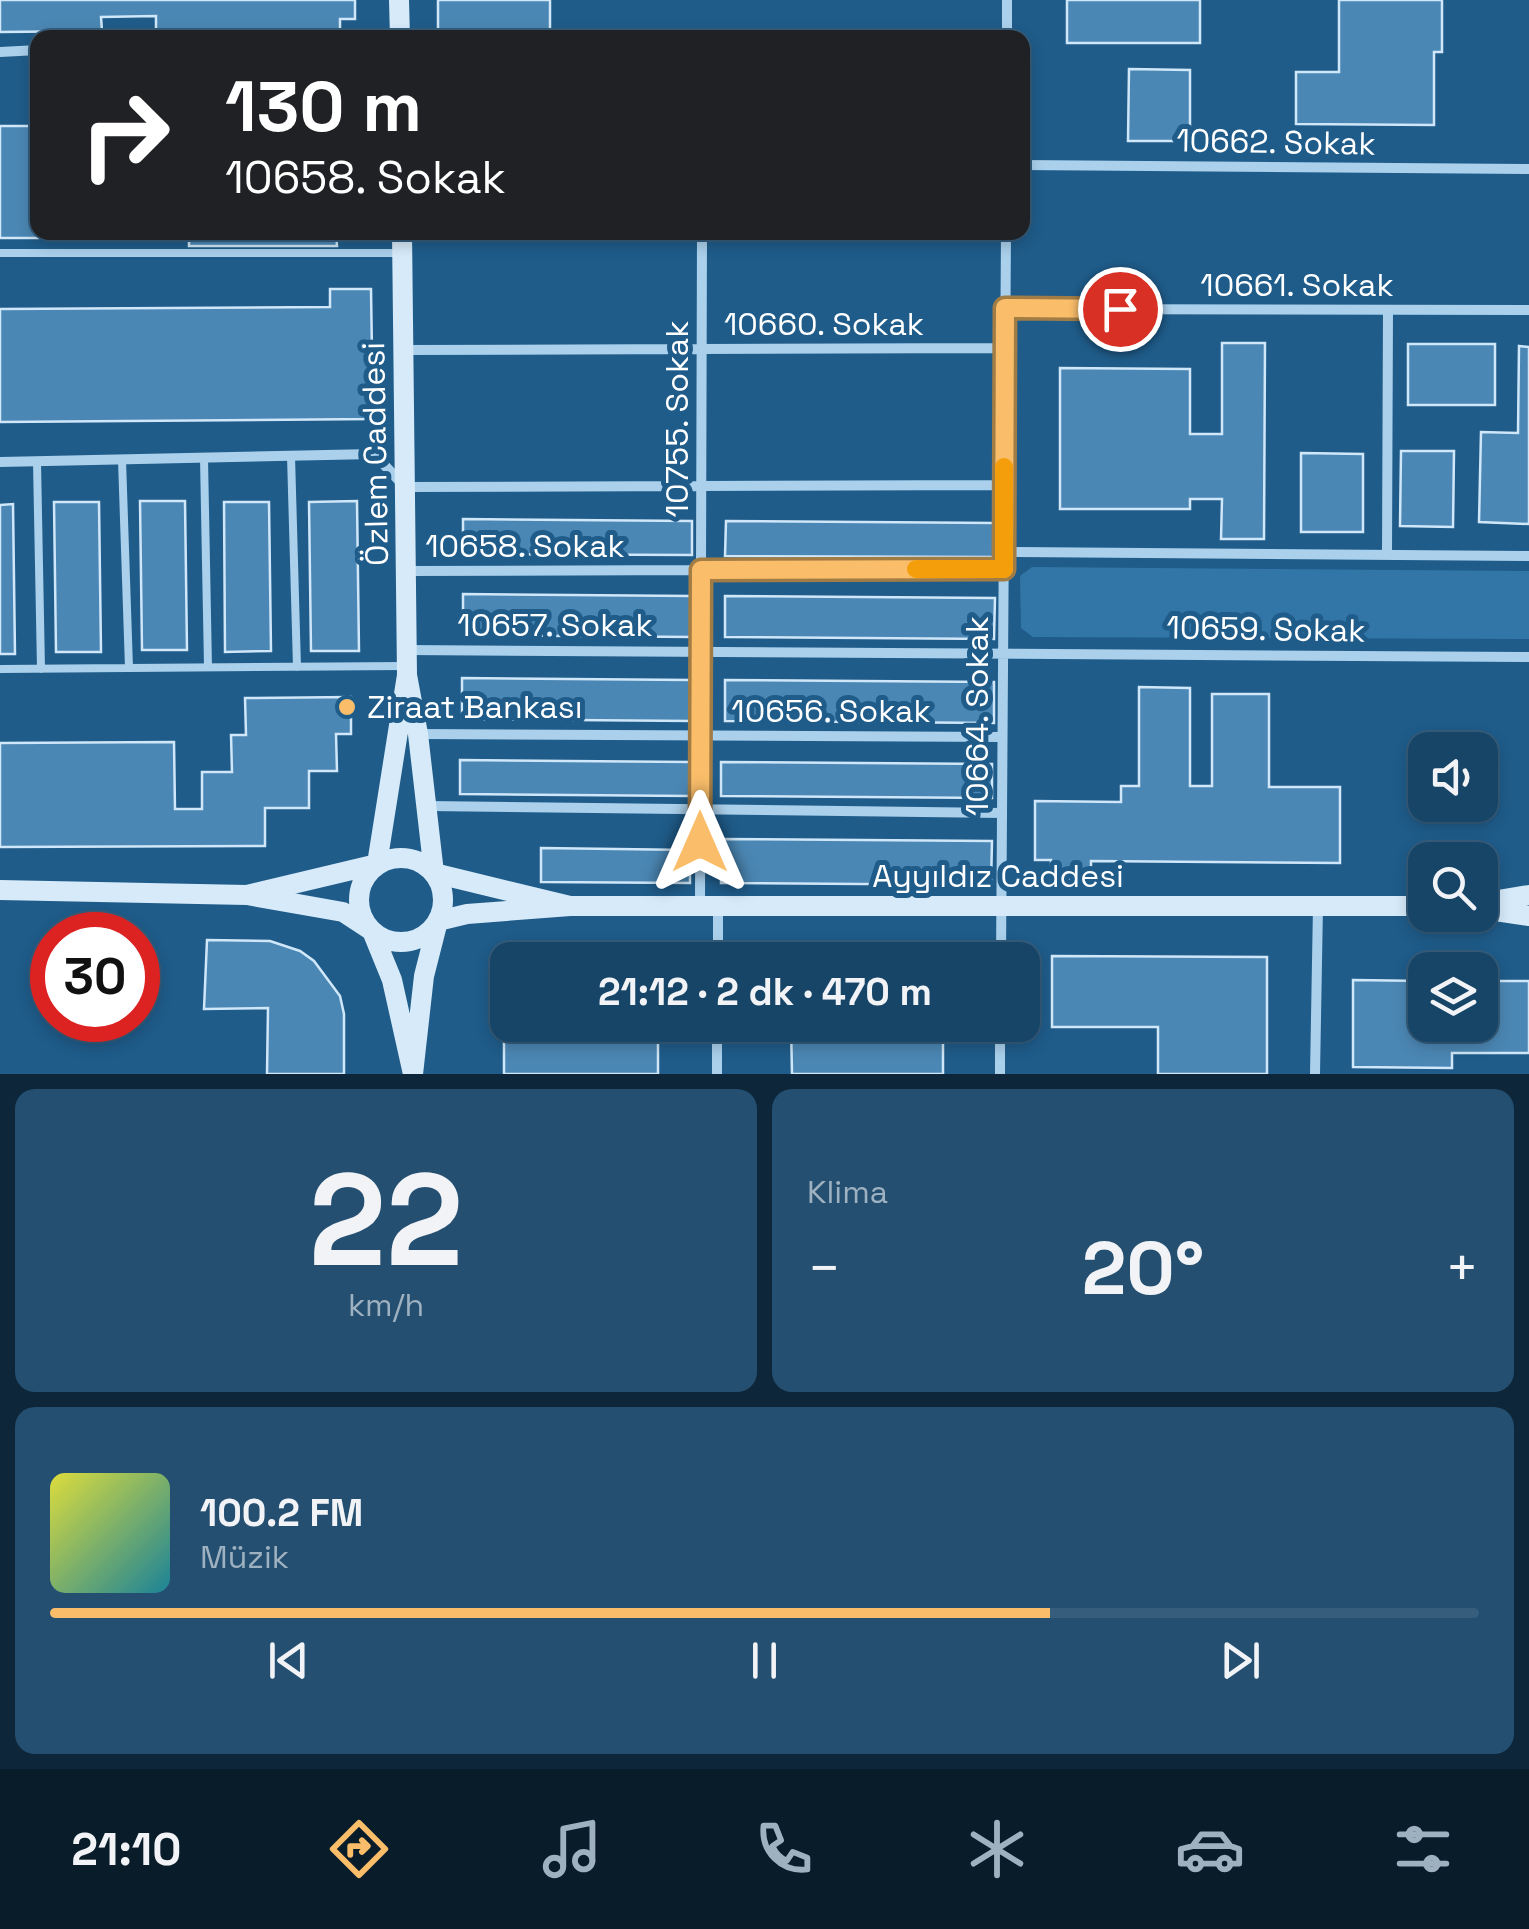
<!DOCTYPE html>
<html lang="tr">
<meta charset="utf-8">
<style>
:root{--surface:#174568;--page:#244f71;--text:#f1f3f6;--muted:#9eb1c0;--line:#365d7c;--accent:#fabe6a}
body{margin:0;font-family:"Space Grotesk",sans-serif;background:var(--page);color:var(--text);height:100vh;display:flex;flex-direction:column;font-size:38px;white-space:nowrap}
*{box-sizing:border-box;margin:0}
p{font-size:32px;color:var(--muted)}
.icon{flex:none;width:55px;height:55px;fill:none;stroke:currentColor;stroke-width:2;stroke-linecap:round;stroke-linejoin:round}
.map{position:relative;height:1074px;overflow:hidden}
.panel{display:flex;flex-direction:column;gap:15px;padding:15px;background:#0d2639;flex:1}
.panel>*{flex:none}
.guide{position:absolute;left:30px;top:30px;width:1000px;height:210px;border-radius:20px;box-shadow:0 5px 15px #0003,0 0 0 2px var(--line);background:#202124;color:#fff;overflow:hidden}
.fabs{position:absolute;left:1408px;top:732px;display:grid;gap:20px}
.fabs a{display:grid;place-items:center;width:90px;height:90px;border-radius:20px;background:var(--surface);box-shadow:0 5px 15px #0003,0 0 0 2px var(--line);font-size:50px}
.speed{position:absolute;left:30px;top:912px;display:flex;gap:20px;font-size:50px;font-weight:700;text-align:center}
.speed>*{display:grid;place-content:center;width:130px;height:130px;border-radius:50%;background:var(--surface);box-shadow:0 5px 15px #0003,0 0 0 2px var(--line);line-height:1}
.speed .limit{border:15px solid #d22;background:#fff;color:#111}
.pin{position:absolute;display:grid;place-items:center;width:85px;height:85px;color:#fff;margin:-42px;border:5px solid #fff;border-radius:50%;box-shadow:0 2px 10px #0007}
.me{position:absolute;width:110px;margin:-55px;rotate:0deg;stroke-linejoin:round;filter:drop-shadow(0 0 8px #0008)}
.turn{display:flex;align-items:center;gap:35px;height:210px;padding:0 30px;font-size:45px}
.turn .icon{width:130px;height:130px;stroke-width:2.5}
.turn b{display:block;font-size:70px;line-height:85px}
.big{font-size:75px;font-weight:600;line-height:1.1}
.panel .card{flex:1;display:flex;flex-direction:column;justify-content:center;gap:15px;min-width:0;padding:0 35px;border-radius:20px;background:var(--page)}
.panel .dial{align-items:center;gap:0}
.dial b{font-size:130px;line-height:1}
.song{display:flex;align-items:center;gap:30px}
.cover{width:120px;height:120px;border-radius:15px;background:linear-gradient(135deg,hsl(60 70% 55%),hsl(190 70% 35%))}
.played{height:10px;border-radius:5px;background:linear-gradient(90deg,var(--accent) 70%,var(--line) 70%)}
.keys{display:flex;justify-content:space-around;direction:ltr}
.heat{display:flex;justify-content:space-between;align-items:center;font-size:55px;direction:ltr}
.panel .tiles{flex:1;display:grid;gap:15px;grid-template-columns:1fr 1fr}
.card:last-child{grid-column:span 2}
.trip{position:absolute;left:490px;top:942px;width:550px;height:100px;border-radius:20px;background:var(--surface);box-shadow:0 5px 15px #0003,0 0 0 2px var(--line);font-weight:600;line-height:100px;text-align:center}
.tab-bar{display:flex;height:160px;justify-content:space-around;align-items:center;background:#091c2a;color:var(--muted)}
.tab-bar .icon{width:70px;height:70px}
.tab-bar .selected{color:var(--accent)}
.tab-bar b{font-size:45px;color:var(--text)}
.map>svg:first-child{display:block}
</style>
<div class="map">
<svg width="1529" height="1074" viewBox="0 0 1529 1074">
<rect width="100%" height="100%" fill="#1f5c8a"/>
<path fill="#3276a8" d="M1032,567l497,4v68l-496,-2 -12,-9 -1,-52z"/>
<path fill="#4b87b4" stroke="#cfe7f8" stroke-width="2.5" d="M0,0h355v19h-15v10l-184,2v-15l-55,1 1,14 -102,1z
M438,0h112v38h-112z
M1067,0h133v43h-133z
M1339,0h103v52h-8v73l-138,-1v-52h43z
M1129,69l61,1v71h-62z
M0,126h38v112h-38z
M189,232h147l1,14h-148z
M330,289h41l2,130 -373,3v-113l330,-2z
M1222,343h43l-1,196h-43l1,-40h-32v10h-130v-141l130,1v65h32z
M1408,344h87v61h-87z
M1519,346l10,1v177l-50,-2 2,-90 37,1z
M1401,451h53l-1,76 -53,-1z
M1301,453l62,1v78h-62z
M140,501h45l2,149h-45z
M357,501l2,150h-48l-2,-149z
M54,502h45l2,150h-45z
M224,502h45l2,149 -46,1z
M13,504l2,150h-15v-149z
M463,519l229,2v34l-229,-1z
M726,521l269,2v34l-270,-1z
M463,594l229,2v41l-229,-2z
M725,596l270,2 -1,41 -269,-2z
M462,678l230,2v41l-230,-2z
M725,680l269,2v41l-269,-2z
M1139,687l51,1v98h22v-92h57v93h71v76l-249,-2v20l-40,-1v-20h-16v-59l86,1v-16h18z
M351,697v37h-15l1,37h-28v37h-44v38l-265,1v-104l174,-1 1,67h27v-37h30l-1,-37h15l-1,-37z
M460,760l230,2v34l-230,-2z
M721,762l271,2v34l-271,-2z
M721,839l271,2 -1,44 -270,-2z
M541,848l149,2v33l-149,-1z
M207,940l63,1 30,10 14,10 26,35 4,18v60h-77l1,-66 -64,1z
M1052,956l215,1v117h-109v-47h-106z
M1353,980l72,1v44h55v-44h49v72h-77v15l-99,-1z
M504,1025h154v49h-154z
M791,1025h152v49h-151z"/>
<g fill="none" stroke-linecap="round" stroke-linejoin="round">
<path stroke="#aad0ec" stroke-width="8" d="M0,253h400
M291,456l6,211
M204,458l4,209
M122,460l7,208
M37,462l4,207
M0,669l405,-3"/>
<path stroke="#aad0ec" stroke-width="10" d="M1007,38v-38
M0,52l38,-2
M1022,165l507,4
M1005,309l524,1
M404,350l601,-2
M0,462l374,-8 31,33 599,-2
M1004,552l525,4
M1387,555l1,-245
M406,571l598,-2
M407,650l1122,7
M418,734l584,3
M428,806l574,7
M700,906l2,-674
M718,960v-54
M1001,960l5,-728
M717,1074v-49
M1000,1074v-49
M1315,1074l3,-168"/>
<path stroke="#d6eaf9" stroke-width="20" d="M399,0l1,38
M402,232l5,443
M407,675l11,59 16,139 136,33 -103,8 -29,7 -14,55 -11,98 -21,-94 -20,-49 -29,-19 -96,-17 130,-31z
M359 900a42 42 0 1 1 84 0a42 42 0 1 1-84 0Z
M0,890l247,5
M1480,903l49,-8
M570,906h855
M1482,909l47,7"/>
</g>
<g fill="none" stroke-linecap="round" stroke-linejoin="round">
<g stroke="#a27c45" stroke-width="25">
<path id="route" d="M700,842l1,-272 303,-1 1,-261 115,1"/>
</g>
<use href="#route" stroke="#fabe6a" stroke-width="18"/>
<path stroke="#f59e0b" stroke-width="18" d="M916,569h88v-102"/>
</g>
<circle fill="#fabe6a" stroke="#1f5c8a" stroke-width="4" cx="347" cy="707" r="10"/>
<g text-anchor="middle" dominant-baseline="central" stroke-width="10" stroke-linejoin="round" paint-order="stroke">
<g font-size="32" fill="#fff" stroke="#1f5c8a">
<text transform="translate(1276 142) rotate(1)">10662. Sokak</text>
<text x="1297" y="285">10661. Sokak</text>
<text x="824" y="324">10660. Sokak</text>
<text transform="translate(677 419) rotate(-90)">10755. Sokak</text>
<text transform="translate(375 454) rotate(-91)">Özlem Caddesi</text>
<text x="525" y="546">10658. Sokak</text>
<text x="555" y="625">10657. Sokak</text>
<text transform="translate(1266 629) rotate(1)">10659. Sokak</text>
<text x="831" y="711">10656. Sokak</text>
<text transform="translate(977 716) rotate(-90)">10664. Sokak</text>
<text x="998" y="876">Ayyıldız Caddesi</text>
</g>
<g font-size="32" fill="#fff" stroke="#1f5c8a" text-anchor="start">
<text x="367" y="707">Ziraat Bankası</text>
</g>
</g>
</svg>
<div class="fabs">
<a><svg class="icon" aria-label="sound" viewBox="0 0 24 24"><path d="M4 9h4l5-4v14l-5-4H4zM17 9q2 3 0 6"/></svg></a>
<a><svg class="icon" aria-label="search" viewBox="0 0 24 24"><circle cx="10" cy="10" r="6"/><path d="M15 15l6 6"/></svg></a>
<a><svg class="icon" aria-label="layers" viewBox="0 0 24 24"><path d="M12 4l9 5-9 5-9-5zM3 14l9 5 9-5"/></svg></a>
</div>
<div class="speed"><div class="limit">30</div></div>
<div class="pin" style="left:1120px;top:309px;background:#d93025"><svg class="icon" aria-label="arrive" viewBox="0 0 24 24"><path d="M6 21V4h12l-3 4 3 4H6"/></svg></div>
<svg class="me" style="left:700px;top:842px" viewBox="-20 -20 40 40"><path d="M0-17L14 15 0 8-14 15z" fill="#fabe6a" stroke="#fff" stroke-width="4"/></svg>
<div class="trip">21:12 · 2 dk · 470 m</div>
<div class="guide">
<div class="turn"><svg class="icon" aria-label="right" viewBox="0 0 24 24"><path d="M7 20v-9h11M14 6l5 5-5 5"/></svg><div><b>130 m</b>10658. Sokak</div></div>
</div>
</div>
<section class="panel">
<div class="tiles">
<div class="card dial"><b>22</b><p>km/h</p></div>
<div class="card"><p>Klima</p>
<div class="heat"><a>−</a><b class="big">20°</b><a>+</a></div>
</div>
<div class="card">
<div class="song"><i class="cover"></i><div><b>100.2 FM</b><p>Müzik</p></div></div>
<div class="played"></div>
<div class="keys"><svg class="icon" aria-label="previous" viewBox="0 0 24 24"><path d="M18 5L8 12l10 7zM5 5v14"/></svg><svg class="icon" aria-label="pause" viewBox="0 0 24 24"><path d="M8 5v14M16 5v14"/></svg><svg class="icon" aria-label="next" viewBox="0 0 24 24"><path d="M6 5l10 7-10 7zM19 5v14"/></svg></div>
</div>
</div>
</section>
<nav class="tab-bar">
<b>21:10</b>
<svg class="icon selected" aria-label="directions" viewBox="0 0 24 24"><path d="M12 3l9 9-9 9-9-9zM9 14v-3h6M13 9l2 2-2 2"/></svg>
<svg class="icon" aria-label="music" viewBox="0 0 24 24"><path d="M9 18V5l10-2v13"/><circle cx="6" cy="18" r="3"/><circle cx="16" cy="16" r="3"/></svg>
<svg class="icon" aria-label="phone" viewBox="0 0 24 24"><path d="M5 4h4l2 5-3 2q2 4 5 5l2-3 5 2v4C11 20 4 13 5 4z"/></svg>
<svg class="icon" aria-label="climate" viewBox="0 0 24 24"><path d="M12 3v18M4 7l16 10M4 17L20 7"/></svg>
<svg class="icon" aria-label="car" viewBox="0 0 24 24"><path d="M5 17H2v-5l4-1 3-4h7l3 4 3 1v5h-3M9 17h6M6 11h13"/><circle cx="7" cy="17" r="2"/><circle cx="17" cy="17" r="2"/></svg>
<svg class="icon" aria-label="filters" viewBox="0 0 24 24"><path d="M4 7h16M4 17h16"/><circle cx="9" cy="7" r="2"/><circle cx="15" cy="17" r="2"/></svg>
</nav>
